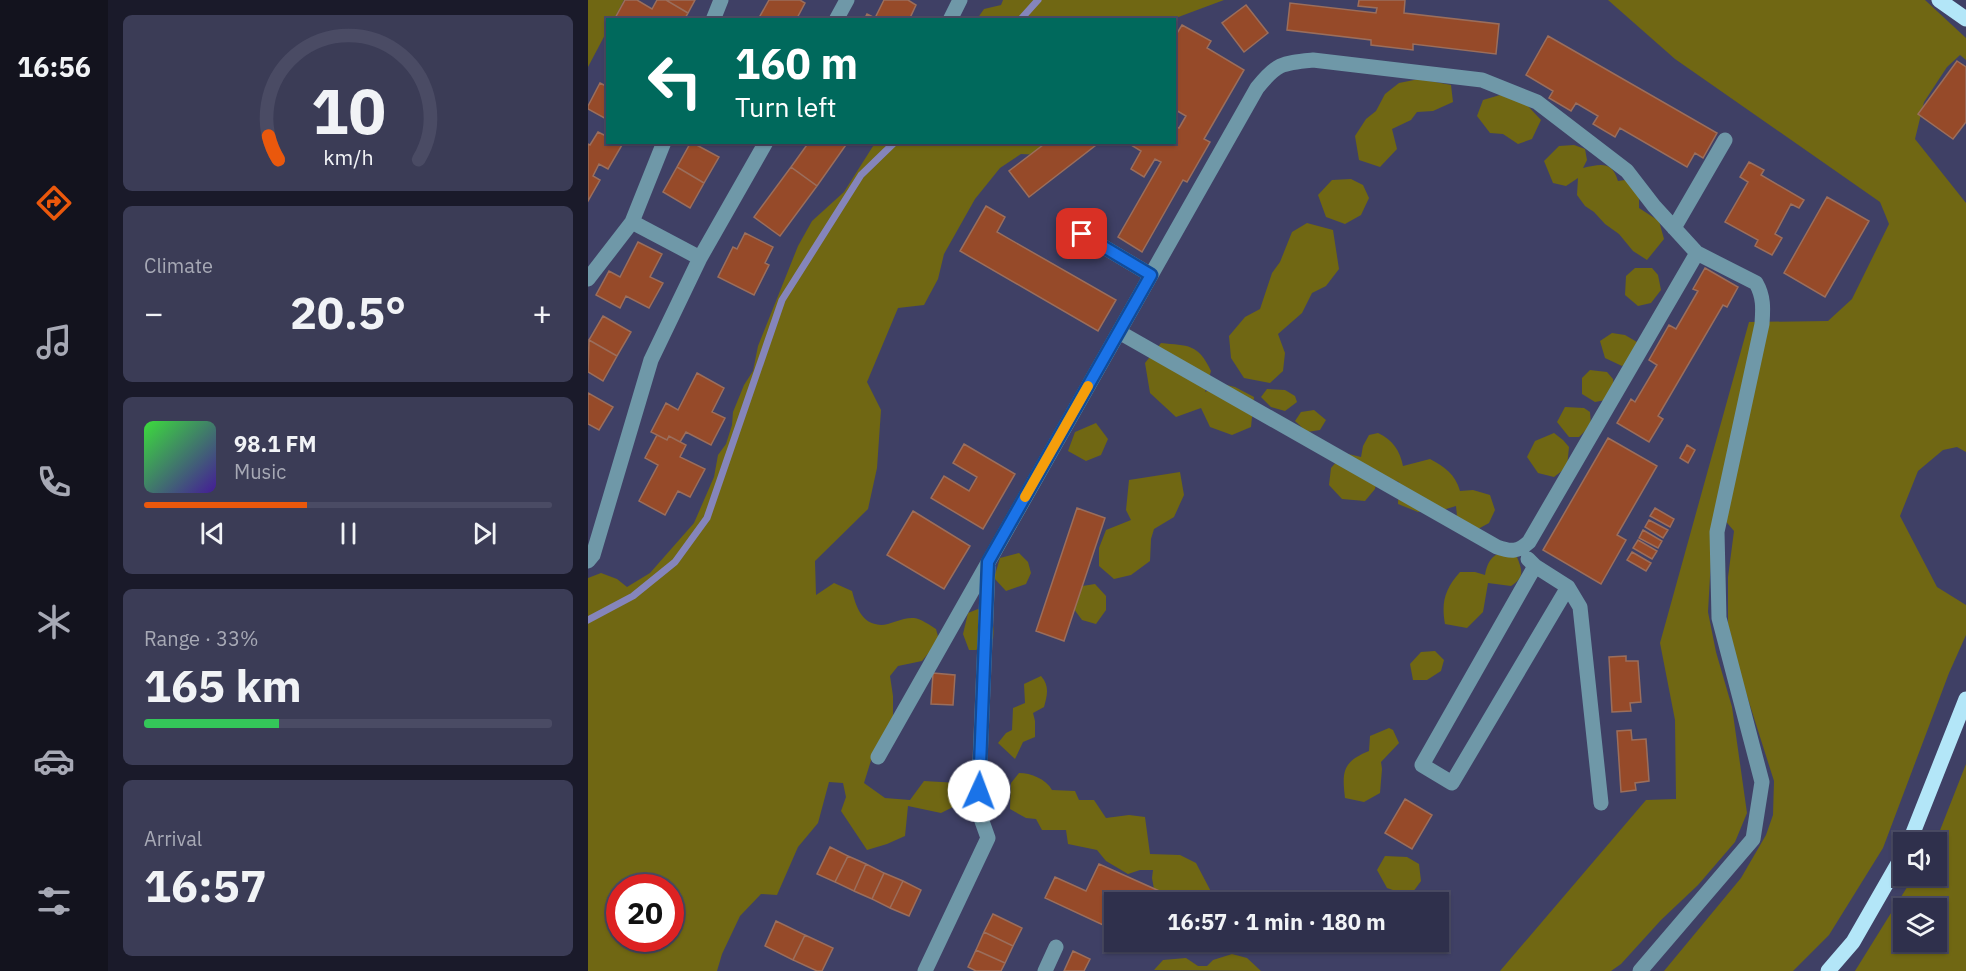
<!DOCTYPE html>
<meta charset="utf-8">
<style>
:root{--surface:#2f304c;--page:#3b3c56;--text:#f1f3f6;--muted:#a7a9b5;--line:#4a4b64;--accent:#ea580c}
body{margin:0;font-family:"IBM Plex Sans",sans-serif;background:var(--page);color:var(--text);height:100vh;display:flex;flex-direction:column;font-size:22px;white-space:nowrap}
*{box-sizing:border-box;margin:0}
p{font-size:20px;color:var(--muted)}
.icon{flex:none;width:33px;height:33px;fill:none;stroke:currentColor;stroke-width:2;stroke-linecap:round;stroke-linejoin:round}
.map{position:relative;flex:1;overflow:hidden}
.drawer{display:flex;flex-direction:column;gap:15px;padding:15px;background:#1a1a2a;width:480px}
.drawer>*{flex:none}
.hud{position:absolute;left:18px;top:18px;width:570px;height:126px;border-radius:0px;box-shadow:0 2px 4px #0004,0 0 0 2px var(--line);background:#00695c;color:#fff;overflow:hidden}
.fabs{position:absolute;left:1305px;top:832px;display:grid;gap:12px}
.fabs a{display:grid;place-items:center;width:54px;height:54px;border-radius:0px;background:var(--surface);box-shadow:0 2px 4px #0004,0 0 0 2px var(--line);font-size:30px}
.speed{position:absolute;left:18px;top:874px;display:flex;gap:12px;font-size:30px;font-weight:700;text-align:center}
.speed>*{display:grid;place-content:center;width:78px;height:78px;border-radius:50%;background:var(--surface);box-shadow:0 2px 4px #0004,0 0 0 2px var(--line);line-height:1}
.speed .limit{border:9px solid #d22;background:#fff;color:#111}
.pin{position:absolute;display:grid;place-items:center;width:51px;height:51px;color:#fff;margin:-26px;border-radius:12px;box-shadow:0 3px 9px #0006}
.me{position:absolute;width:66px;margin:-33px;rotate:2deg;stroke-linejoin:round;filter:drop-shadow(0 0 4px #0008)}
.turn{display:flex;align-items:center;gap:21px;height:126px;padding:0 30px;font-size:27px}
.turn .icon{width:78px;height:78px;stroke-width:2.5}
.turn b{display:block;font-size:42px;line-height:51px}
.big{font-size:45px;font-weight:700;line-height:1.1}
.drawer .card{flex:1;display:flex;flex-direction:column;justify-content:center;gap:9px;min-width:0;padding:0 21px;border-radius:9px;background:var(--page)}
.drawer .dial{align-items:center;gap:0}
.dial svg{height:156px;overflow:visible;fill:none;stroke:var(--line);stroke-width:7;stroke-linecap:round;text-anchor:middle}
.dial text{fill:var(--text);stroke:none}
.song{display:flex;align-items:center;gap:18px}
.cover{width:72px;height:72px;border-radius:9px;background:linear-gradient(135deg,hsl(120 70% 55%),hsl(260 70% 35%))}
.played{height:6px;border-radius:3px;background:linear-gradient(90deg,var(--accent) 40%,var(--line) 40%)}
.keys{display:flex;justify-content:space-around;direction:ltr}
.heat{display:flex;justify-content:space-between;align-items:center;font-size:33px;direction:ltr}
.charge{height:9px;border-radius:4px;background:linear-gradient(90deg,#34c759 33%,var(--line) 0)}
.trip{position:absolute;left:516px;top:892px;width:345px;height:60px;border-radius:0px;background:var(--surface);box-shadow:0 2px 4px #0004,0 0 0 2px var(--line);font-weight:700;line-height:60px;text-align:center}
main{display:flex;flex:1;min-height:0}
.tab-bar{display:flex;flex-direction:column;width:108px;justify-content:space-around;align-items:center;background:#13131e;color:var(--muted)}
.tab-bar .icon{width:42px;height:42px}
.tab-bar .selected{color:var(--accent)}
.tab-bar b{font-size:27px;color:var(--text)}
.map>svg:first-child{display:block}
</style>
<main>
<nav class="tab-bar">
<b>16:56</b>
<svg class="icon selected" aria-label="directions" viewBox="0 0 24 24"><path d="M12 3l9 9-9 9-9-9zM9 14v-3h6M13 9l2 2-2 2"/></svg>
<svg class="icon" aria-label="music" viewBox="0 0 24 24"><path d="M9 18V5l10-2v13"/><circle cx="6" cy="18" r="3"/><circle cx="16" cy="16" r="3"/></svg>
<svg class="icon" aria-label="phone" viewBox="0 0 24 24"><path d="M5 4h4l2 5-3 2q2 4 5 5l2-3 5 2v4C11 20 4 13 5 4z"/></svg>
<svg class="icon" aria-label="climate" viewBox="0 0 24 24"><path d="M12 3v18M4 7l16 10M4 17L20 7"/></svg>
<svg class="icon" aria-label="car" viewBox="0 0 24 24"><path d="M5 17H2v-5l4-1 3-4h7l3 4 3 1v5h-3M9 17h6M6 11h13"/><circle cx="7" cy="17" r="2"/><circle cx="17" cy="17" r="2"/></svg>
<svg class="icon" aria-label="filters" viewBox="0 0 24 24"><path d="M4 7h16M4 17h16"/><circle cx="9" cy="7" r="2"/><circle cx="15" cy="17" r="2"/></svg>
</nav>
<section class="drawer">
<div class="card dial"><svg viewBox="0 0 100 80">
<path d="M14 69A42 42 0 1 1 86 69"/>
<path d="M14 69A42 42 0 0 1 9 57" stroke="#ea580c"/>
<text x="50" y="56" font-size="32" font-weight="700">10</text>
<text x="50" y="72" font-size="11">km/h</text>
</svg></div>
<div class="card"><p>Climate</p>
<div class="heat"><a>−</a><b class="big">20.5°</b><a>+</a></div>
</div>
<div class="card">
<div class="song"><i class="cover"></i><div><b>98.1 FM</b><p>Music</p></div></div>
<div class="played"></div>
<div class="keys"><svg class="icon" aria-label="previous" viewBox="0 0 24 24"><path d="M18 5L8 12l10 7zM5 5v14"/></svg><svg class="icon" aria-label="pause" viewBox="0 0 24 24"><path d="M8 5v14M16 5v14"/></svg><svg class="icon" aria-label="next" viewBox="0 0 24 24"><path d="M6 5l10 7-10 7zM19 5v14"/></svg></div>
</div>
<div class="card"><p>Range · 33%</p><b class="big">165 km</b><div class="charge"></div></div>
<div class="card"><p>Arrival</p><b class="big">16:57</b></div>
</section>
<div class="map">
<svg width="1378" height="971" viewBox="0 0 1378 971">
<rect width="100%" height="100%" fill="#3f4065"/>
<path fill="#706713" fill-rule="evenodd" d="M0,0h36l-10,19 -6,1 -1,11 -19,36z
M415,0h221l-51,19h-196l7,-10 17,-4z
M1020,0h317l41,38v22l-6,-5 -13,12 -23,35 -9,37 51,64v249l-9,-5 -14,3 -25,21 -18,45 37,71 29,18v30l-17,38 -66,175 -54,87 -36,36h-129l77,-93 25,-43 7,-20 1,-34 -32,-101 -14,-56v-47l6,-46 -17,-20 -6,48 -3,53 8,40 16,55 15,106 -12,29 -37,43 -37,35 -40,44 -10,7h-111l146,-171 30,-1 -1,-79 -15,-77 89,-321 79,-1 24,-22 37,-75 -9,-22 -205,-143z
M831,79l32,6 2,17 -20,9 -16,1 -6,8 -19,9 5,20 -17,18 -21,-7 -4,-24 11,-17 10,-8 9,-17 14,-11z
M912,95l26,9 15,16 -9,19 -14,5 -15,-10 -13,-1 -13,-17 6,-16z
M287,143h172l-6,12 -20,-1 -21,14 -25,31 -31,55 -6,25 -14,26 -26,3 -31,74 14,28 -4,58 -9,41 -53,52 1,34 18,-12 18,8c4,15 9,33 29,34 9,0 22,-8 33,-7 7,1 16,7 22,11l3,11 -17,21 -24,5 -8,10 3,20v21l-20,37 -9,29 21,15 25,2 14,-19 34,2 5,19 -22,11 -33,-7 -3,30 -18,8 -20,6 -26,-39 5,-14 -3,-14 -14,-1 -11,41 -20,24 -21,48 -16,-1 -21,22 -18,38 -5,17h-129v-393l13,-5 16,6 10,8 23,-14 44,-50 20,-46 4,-22 8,-11 6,-19 1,-13 11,-27 9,-14 5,-25 40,-100 14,-25 32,-29zM32,888h50v51h-50z
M986,145l11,4 2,11 -4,8c18,-4 29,-7 35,13l7,-1 14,14v14l20,13 5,18 -17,21 -14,-9 -14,-17 -14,-10 -11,-12 -9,-6 -8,-11 1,-17 -12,8 -13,-3 -9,-22 15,-15z
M763,179l12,6 6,13 -8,17 -16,9 -19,-7 -8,-22 14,-15z
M719,223l26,7 6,39 -13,17 -14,7 -10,20 -24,21 7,19 -2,18 -13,12 -26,-5 -13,-20 -2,-22 16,-19 15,-8 12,-36 8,-11 12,-30z
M1047,268h17l6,7 3,15 -10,13 -13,3 -13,-11 1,-19z
M1024,333l13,2 12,7c-1,11 -5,18 -15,24l-17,-8 -5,-17z
M573,343c27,3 37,0 50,28l-6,21 17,-8 13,3 19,10 -3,30 -19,8 -22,-8 -9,-19 -25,9 -26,-24 -5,-30z
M1002,370l17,2 6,7 1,9 -8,12 -11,2 -13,-8v-16z
M679,389l18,1 10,6 2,6 -12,9 -14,-4 -10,-10z
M977,407l19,1 6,4 1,13 -12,12h-10l-12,-15z
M726,410l12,10 -6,10 -13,2 -12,-11 6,-9z
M508,423l12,16 -7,16 -15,6 -18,-10 7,-19z
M790,433c15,7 22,18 25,33l27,-7c15,8 25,15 30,32l13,-1 17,5 5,15 -6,13 -11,6 -21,-13 -1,-10 -10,3 -28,3 -20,-8 1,-22 -22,-8 -2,15 -10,12 -23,-2 -13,-14 2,-17 13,-15 17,4 2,-11 6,-11z
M966,433l9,7 6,7 -2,20 -13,10 -16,-4 -11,-16 8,-16z
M592,472l4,23 -10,22 -20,12 -3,10 -1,22 -19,14 -17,4 -15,-13v-18l7,-18 25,-10 -5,-10 3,-30z
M914,552l15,5c6,15 7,20 -6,29l-23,-3 -5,29 -16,16 -22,-4c-4,-22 0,-35 15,-52h15l10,3c2,-12 6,-19 17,-23z
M431,553l9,9 3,11 -5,11 -20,7 -12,-13 6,-20z
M507,584l11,12v14l-10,14 -14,-4 -14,-19 8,-14z
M390,609c14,11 17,12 15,30l-17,11h-7l-6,-16 5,-21z
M847,651l9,9 -3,11 -14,9h-14l-3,-16 11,-12z
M453,676c9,10 6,20 3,31l-11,6 2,8v16l-12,5 -8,17 -17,-16 8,-10 6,-3 1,-22 12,-5 -1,-19z
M801,728l4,2 6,13 -18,19 1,7 -2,24 -16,9 -19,-4c-3,-26 -3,-36 24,-47l1,-15z
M1378,764v207h-111l59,-95h22v-33h-1zM1316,909h32v33h-32z
M431,773c12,0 27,6 33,17l23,1 4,9h15l12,18 23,-3 16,2 5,37 30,1 16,8 21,40h-49l1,-4 -15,-10 -2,-11 1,-8h-13l-12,4 -22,-13 -9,-11 -29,-6 -2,-14h-24l-6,-11 -10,-1 -16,-9 1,-26z
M797,856l22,1 12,7 2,17 -11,15 -23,-8 -10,-18z
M644,954l15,4 14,13 -107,-1 9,-10 23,-2 12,8h9l6,-6z"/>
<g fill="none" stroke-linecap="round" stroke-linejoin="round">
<path stroke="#8585bb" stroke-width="7" d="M432,20l18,-20
M0,620l45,-24 42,-34 32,-44 75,-218 79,-125 34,-33"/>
</g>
<path fill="#964a29" stroke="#9b6e5c" stroke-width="1.5" d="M37,0h12l15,9 5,-9h9l22,13 -4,7h-70z
M78,0h29l-7,13z
M181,0h31l5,3 -9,17h-29l-7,-4z
M296,0h24l8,5 -7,15h-45l3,-6 8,4z
M771,0h46l-1,13 95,11 -3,30 -83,-10v6l-42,-5v-5l-84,-10 3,-27 86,10 1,-5 -19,-2z
M658,5l22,28 -24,19 -22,-29z
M594,25l29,16 -4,7 37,22 -40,69 6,3 -23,40 -4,-2 -41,72 -24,-15 43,-75 -6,-3 -11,18 -13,-8 10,-18 -10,-6 1,-3h42v-12l2,-3 3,1 7,-12 -12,-7v-71z
M960,36l169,97 -14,25 -8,-5 -8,14 -67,-39 -5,9 -22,-13 5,-8 -22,-13 -5,8 -22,-13 4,-7 -27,-16z
M1369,61l9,6v55l-13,17 -35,-25z
M12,83l8,4v33l-20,-11v-3z
M10,132l10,5v5h10l4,3 -14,24 -9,-5 -6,12 7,4 -12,21v-57l2,1z
M103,142l28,15 -15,26 -27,-16z
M221,142h39l-31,44 -26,-19z
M459,142h53l-71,55 -20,-26z
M1161,162l15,8 -3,5 43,25 -5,8 -8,-4 -16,30 7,4 -10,17 -17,-9 3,-6 -33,-18 23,-40 -8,-5z
M89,167l27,16 -14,25 -27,-16z
M203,167l26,19 -37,50 -26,-19z
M1239,197l42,24 -44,76 -41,-24z
M398,206l19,11 -8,15 119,68 -18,31 -138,-80z
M157,233l28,14 -8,16 4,2 -15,30 -36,-18 15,-30 4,2z
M50,242l24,12 -12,23 13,6 -14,25 -23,-12 -6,12 -24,-13 13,-24 11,6z
M1117,268l33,19 -11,20 -4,-2 -65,111 5,3 -14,23 -32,-19 14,-24 4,3 22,-37 -8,-5 20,-35 7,4 22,-38 -5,-2z
M15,316l28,16 -14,24 -28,-16z
M1,340l28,16 -14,25 -15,-9z
M109,373l27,15 -12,24 13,6 -14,27 -25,-13 -6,10 -11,-6 -2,4 -16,-8 15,-29 12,7z
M0,393l25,14 -14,23 -11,-6z
M69,435l10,5 2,-4 17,9 -6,12 25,12 -15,28 -12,-6 -13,24 -26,-14 19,-36 -13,-7z
M1020,438l49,28 -40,69 9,5 -25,44 -58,-34z
M376,444l51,30 -32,55 -52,-31 13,-22 25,15 8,-14 -24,-14z
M1099,445l8,5 -7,13 -8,-5z
M489,508l28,10 -41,123 -28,-10z
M1067,508l19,11 -4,8 -20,-11z
M325,511l57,35 -26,43 -57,-34z
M1061,520l19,10 -5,8 -18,-11z
M1055,530l19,11 -4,7 -19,-10z
M1050,540l19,11 -5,8 -19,-11z
M1044,552l19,11 -5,8 -19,-11z
M1038,656v5h12l3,41 -11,1 1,8 -19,1 -3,-55z
M345,673l22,2 -2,30 -22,-1z
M1043,730l1,10 14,-1 3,42 -14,2 1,7 -15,2 -4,-61z
M817,799l27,16 -20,34 -27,-16z
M242,847l18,9 -13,26 -18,-8z
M260,856l18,8 -12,27 -19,-9z
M278,864l18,9 -12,26 -18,-8z
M511,864l67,30 -4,9h-48v27l-69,-32 10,-21 31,14z
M296,873l19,8 -13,27 -18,-9z
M315,881l18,9 -12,26 -19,-8z
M405,914l29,14 -9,18 -29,-14z
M188,921l29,14 -12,25 -28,-14z
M396,932l29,14 -8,17 -29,-13z
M217,935l28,13 -11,23h-5l-24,-11z
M388,950l29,13 -4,8h-25l-8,-4z
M485,951l17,8 -6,12h-20z"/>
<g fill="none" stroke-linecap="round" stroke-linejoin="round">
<path stroke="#6f98a8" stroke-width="15" d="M125,20l8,-20
M248,20l11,-20
M362,20l10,-20
M44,222l32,-80
M1086,228l51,-88
M494,234l69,41
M0,279l44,-57 68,36
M531,332l378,215c14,5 21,5 32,-5l168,-289
M940,559l7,7 33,21 12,20 21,196
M0,561l5,-6 58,-195 49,-102 66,-116
M947,566l-113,199 30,18 116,-196
M290,757l379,-669c20,-25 25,-25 56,-28l169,20 55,22 90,69 27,35 43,47 59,30c8,14 7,26 6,41l-45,208 2,86 43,164 -9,57 -113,132
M337,971l63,-133 -10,-28 10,-243
M457,971l11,-24"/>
<path stroke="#b3e6f8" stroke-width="15" d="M1351,0l27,19
M1321,843l57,-144
M1240,971l25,-29 51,-89"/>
</g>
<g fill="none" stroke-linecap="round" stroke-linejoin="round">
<g stroke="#114b97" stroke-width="15">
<path id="route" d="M391,791l9,-229 163,-287 -69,-41"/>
</g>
<use href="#route" stroke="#1a73e8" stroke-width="10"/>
<path stroke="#f59e0b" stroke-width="10" d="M437,497l63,-111"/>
</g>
</svg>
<div class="fabs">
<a><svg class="icon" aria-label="sound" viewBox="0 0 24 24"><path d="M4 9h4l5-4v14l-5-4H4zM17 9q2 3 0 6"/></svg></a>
<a><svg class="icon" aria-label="layers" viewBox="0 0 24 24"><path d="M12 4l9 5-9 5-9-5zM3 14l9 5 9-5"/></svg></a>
</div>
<div class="speed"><div class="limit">20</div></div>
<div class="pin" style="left:494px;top:234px;background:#d93025"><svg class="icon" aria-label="arrive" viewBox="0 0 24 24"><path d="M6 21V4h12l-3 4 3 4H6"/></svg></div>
<svg class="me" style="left:391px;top:791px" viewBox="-20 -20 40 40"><circle r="19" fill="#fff"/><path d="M0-13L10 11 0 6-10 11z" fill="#1a73e8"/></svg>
<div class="trip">16:57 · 1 min · 180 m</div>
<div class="hud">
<div class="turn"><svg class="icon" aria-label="left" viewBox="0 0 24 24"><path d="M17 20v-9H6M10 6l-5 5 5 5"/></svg><div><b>160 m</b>Turn left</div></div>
</div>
</div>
</main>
